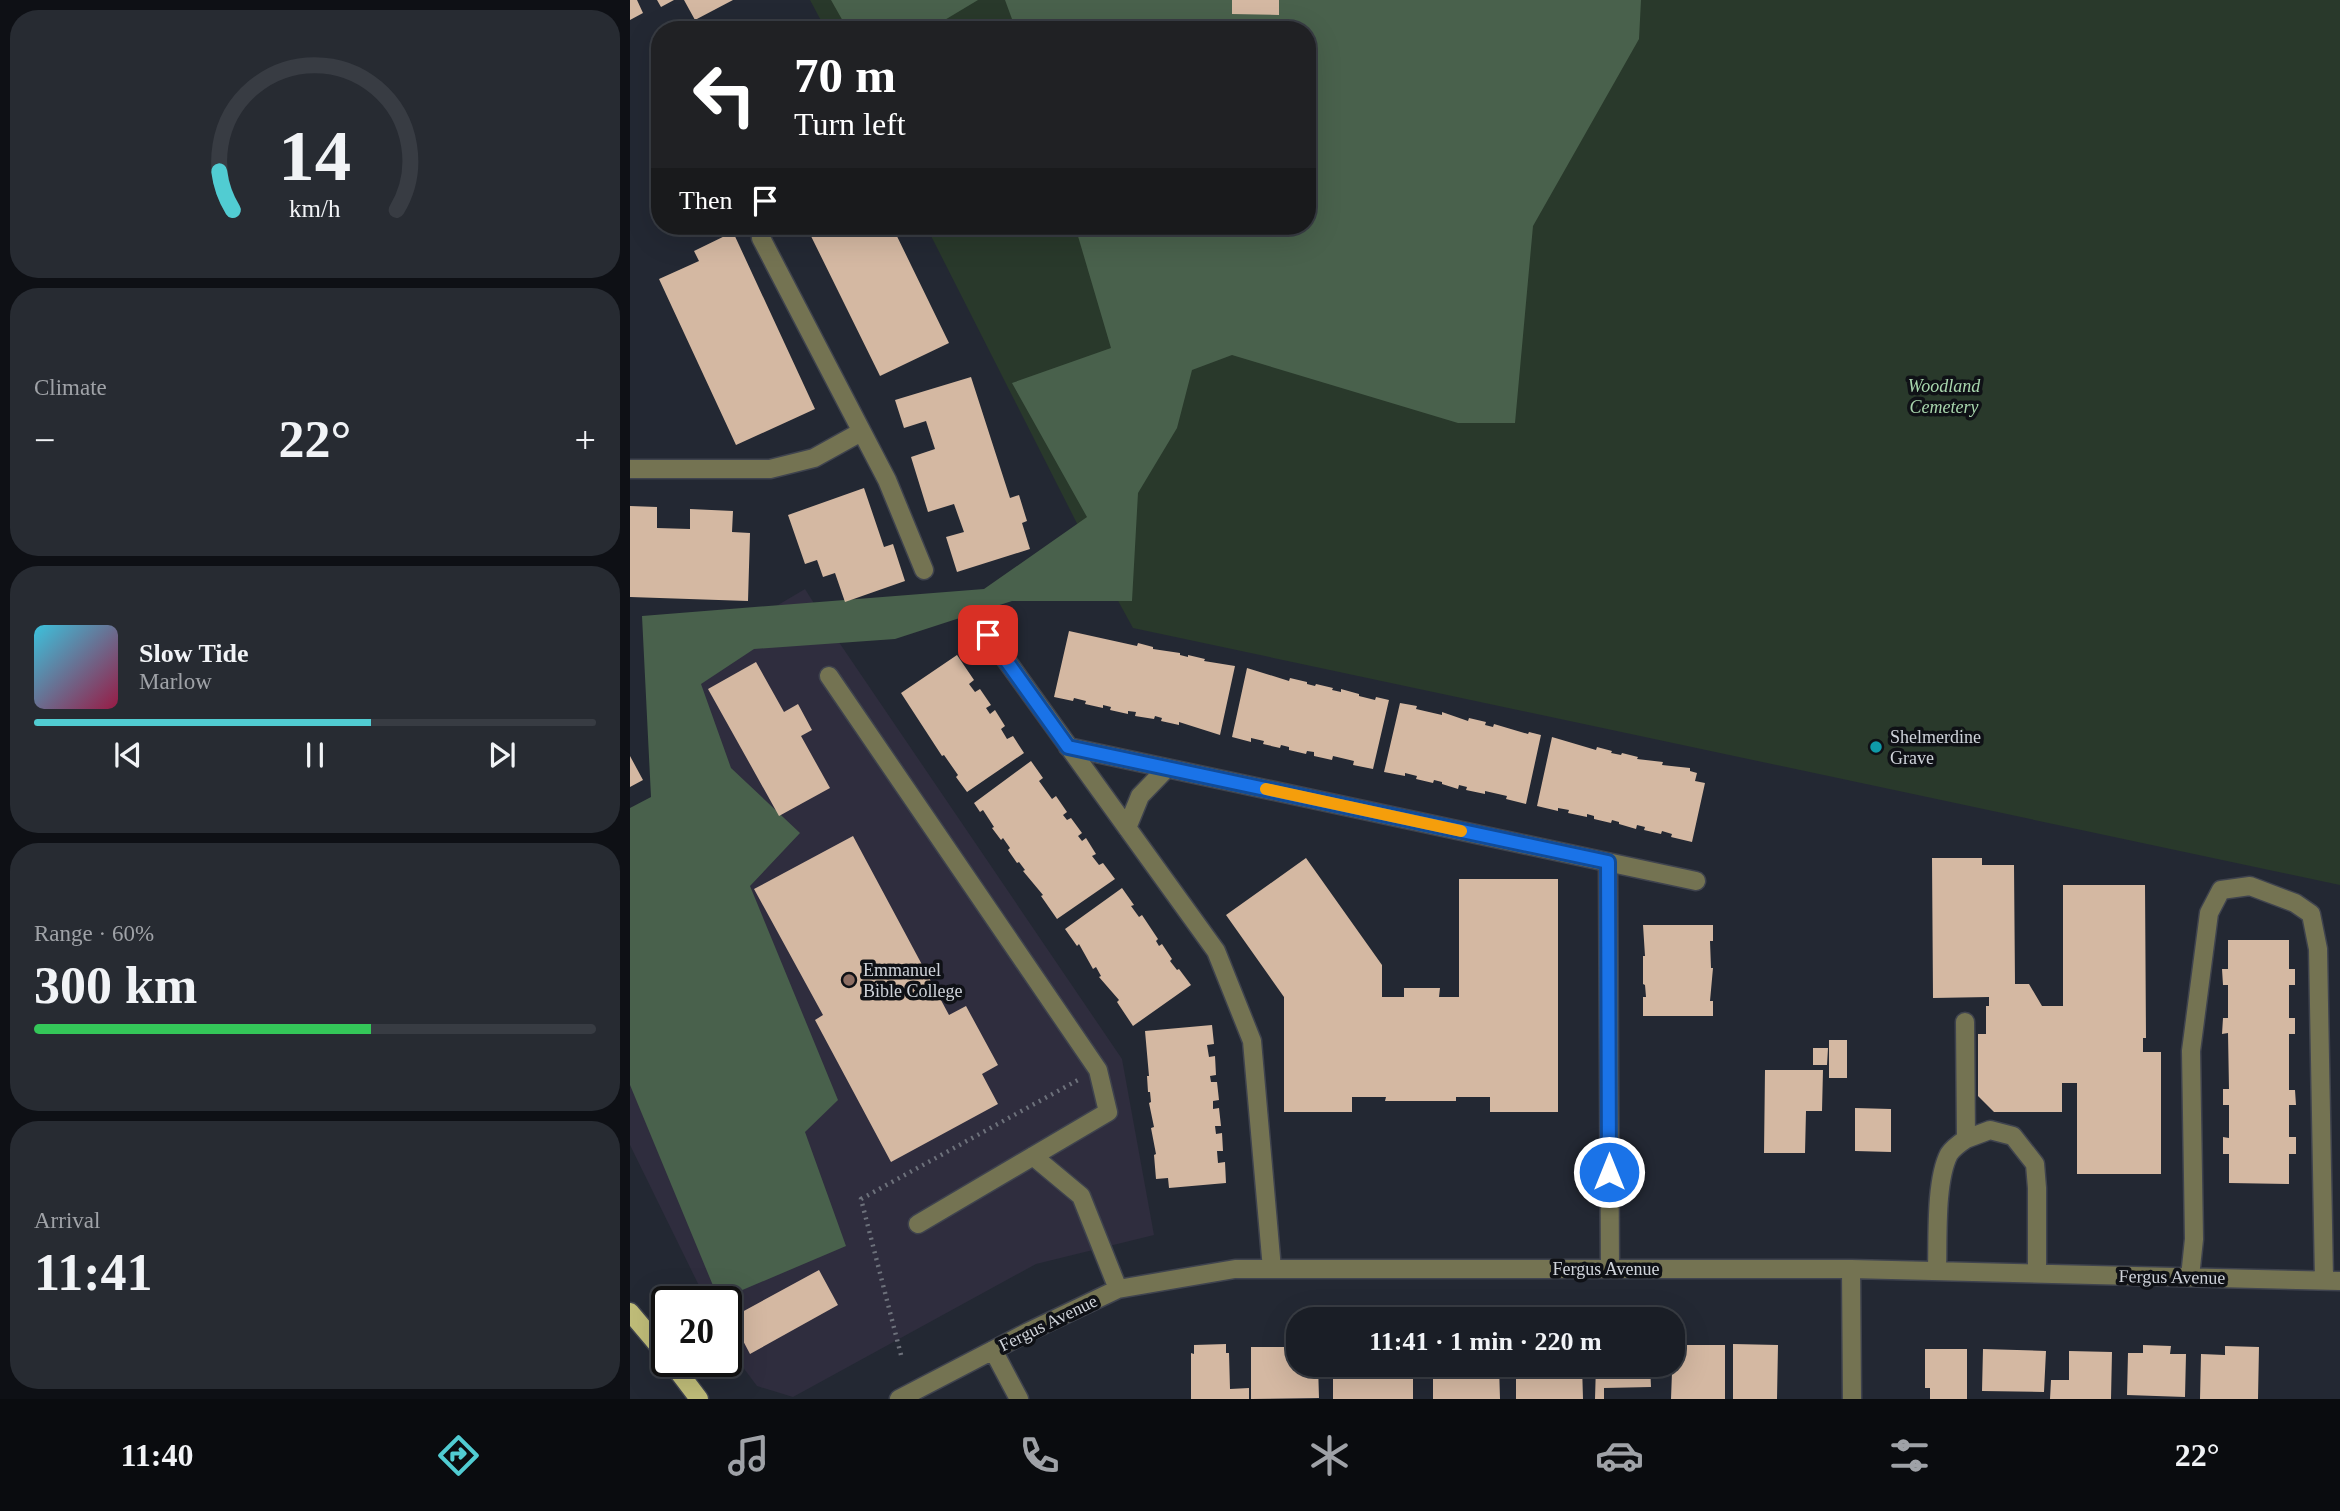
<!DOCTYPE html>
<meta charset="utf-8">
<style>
:root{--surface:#1a1e26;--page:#272b32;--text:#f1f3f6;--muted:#9fa2a7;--line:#383c43;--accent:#51ccd2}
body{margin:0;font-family:Georgia,serif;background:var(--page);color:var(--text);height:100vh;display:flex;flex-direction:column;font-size:26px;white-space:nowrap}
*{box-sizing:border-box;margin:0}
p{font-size:23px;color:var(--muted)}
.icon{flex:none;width:38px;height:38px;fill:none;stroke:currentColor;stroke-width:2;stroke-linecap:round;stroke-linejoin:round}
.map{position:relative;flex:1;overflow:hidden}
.details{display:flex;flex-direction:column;gap:10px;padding:10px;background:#0e1015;width:630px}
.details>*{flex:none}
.banner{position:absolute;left:21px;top:21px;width:665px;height:214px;border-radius:28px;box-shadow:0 7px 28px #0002,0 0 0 2px var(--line);background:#202124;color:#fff;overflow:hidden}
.speed{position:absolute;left:21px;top:1286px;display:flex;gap:14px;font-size:35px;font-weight:700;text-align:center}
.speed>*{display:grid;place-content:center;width:91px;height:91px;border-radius:50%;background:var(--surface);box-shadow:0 7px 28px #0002,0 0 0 2px var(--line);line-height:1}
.speed .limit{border:4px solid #111;border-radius:10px;background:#fff;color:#111}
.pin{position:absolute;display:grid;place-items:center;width:60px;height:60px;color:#fff;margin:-30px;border-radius:14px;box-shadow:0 4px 10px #0006}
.me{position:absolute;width:77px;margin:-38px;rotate:0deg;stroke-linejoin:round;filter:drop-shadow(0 0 5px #0008)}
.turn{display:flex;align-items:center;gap:24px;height:147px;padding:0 28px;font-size:32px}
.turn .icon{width:91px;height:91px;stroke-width:2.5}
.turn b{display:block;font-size:49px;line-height:60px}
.then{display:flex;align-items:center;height:66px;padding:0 28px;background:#0003;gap:14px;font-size:26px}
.big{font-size:52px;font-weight:800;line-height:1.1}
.details .card{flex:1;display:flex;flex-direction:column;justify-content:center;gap:10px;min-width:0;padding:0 24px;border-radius:28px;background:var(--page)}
.details .dial{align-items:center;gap:0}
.dial svg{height:182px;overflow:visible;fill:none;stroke:var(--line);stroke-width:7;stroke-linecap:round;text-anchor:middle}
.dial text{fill:var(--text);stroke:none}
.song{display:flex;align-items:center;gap:21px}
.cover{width:84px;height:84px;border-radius:10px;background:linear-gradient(135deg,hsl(190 70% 55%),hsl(340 70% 35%))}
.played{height:7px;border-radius:4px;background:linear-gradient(90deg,var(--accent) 60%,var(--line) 60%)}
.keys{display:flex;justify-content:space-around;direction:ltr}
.heat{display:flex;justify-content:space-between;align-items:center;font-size:38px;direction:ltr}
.charge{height:10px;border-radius:5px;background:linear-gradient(90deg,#34c759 60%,var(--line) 0)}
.trip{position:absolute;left:656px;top:1307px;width:399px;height:70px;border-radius:28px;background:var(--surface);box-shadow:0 7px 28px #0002,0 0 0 2px var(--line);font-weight:800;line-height:70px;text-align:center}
.dock{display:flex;height:112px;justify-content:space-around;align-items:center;background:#0a0c0f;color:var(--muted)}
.dock .icon{width:49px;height:49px}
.dock .active{color:var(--accent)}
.dock b{font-size:32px;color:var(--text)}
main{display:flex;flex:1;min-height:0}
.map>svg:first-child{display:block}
</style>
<main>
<section class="details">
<div class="card dial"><svg viewBox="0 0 100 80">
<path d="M14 69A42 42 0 1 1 86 69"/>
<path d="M14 69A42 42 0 0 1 8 52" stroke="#51ccd2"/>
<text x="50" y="56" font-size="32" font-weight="700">14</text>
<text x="50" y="72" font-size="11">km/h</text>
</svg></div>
<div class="card"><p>Climate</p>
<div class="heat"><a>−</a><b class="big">22°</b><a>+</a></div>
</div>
<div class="card">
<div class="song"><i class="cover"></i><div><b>Slow Tide</b><p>Marlow</p></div></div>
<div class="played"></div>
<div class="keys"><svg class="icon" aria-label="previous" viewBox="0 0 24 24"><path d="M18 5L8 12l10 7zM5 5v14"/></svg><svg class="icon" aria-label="pause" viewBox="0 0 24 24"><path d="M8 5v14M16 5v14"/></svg><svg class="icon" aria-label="next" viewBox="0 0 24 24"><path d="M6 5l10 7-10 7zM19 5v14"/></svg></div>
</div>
<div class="card"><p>Range · 60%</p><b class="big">300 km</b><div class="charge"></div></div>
<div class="card"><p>Arrival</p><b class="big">11:41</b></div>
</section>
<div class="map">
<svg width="1710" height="1399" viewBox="0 0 1710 1399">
<rect width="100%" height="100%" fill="#232833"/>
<path fill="#2f2d3e" d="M175,589l25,40 292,430 32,176 -118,29 -243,133 -36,-11 -27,-36 -4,-7v-41h-19l-77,-157v-245l108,-61 -86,-159z"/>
<path fill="#29392b" d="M180,0h1530v885l-1207,-257 -39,-71 -168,-331h381v-196h-481z"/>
<path fill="#49614c" d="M201,0h147l-50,30h-80z
M375,0h636l-2,39 -106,187 -18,197h-57l-226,-68 -40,15 -15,58 -39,65 -6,108h-120l-117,38 -141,10 -53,35 30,84 69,65 -50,53 88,214 -33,32 41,114 -127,54 -89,-215v-277l21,-11 -9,-181 342,-27 103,-72 -75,-134 99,-35 -36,-122h232v-196h-291z"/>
<path fill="#d4b8a2" d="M0,0h7l6,13 -13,7z
M27,0h17l-13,7z
M54,0h49l-38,20z
M602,0h47v15l-47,-1z
M176,226h86l57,117 -69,33z
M103,232l82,177 -79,36 -77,-166 40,-18 -5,-10z
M341,377l39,121 9,-3 8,26 -5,2 8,26 -73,23 -11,-35 18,-5 -10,-28 -26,8 -17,-55 24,-8 -9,-28 -22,7 -9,-28z
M234,488l20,59 9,-3 12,37 -60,21 -10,-29 -12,4 -6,-17 -12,4 -17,-49z
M0,506l27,1v21l33,1v-20l43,2 -1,21 18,1 -2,68 -118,-4z
M439,631l68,15 1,-3 15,4v2l27,4v2l8,2v-2l17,4 -1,2 31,5 -15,69 -41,-13v3l-18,-4 1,-3 -7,-2 -1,3 -19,-3 1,-4 -8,-1v3l-18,-4 1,-3 -8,-2v3l-18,-4 1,-3 -12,-3 -1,3 -19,-4z
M327,655l17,25 -5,4 6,8 5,-3 11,16 -5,3 4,6 5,-4 10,16 -4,3 6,10 6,-3 11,17 -57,39 -11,-15 2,-2 -14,-20 -2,1 -41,-63z
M126,662l28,50 14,-8 14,26 -11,6 29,52 -51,28 -71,-127z
M617,668l42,13 1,-3 17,4v2l8,2 1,-2 17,4 -1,2 9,2v-3l18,5v2l16,4 1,-3 13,3 -16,69 -20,-4 1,-4 -21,-5 -1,4 -18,-4v-4l-7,-1 -1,3 -17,-4v-3l-8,-2 -1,3 -17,-4 1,-3 -13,-3v4l-19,-5z
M770,703l17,3 -1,3 26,6v-3l26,9 1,-3 17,4 -1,3 8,2 1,-3 34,10 1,-2 12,3 -15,69 -20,-5 1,-3 -22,-5v3l-19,-4 1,-3 -8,-2 -1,4 -16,-5v-2l-8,-2 -1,3 -17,-4 1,-3 -12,-3v3l-21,-4z
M922,737l44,13 1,-3 15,4 -1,2 10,2 1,-2 16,4 -1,2 26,3 -1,3 28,3v3l7,2 -2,8 10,2 -13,59 -21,-5 1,-3 -10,-3 -1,3 -17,-4 1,-3 -8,-2 -1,4 -17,-5v-2l-7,-2 -1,3 -17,-4v-3l-7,-2v3l-19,-4 1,-3 -11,-2v3l-21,-5z
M0,756l13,24 -13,7z
M401,761l12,17 -4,3 13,18 4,-3 11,16 -4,3 4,5 4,-2 11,15 -4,3 4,5 4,-3 10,16 -4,2 7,9 4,-2 12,16 -58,40 -16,-23 2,-1 -20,-24 2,-1 -6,-8 -2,1 -9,-13 2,-2 -7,-10 -2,2 -9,-12 2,-1 -11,-17 -3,2 -6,-9z
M223,836l96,179 17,-9 32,59 -16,9 16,30 -107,58 -76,-142 8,-5 -69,-126z
M676,858l76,107v32h22v-9h36l-1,9h20v-118h99v233h-68v-15h-34v4h-71l1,-4h-34v15h-68v-115l-58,-82z
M1302,858h50v7h32l1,119h14l13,22h21v-121h82l1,153h-3v14h18v122h-84v-91h-15v29h-68l-16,-16v-62h8v-28h3v-9l-56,1z
M492,888l12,17 -3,1 8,11 3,-2 16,24 -2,2 3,5 3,-2 10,15 -2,2 7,9 2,-1 12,16 -58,41 -16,-24 2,-2 -20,-23 2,-1 -5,-9 -3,2 -14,-25 -2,2 -12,-17z
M1013,925h70v16h-3l1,27h2l-3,33h3v15h-70v-19h3l-1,-12 -2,-1v-28h2z
M1598,940h61v29h6v16h-6v33h6v16h-6v56h6l1,15h-7v32h7v17h-7v30l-60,-1v-29h-6v-17l6,1v-33h-6v-16h6l-1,-56 -6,1 1,-16h5v-33h-5l-1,-16h6z
M582,1025l2,19 -7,1 2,12 6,-1 1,19 -6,1 1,6h6l2,18 -6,1v8l6,-1 2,18h-6l1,8 6,-1 1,18h-6l1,12 7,-1 1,21 -57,5 -1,-10 -12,1 -2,-24 2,-1 -5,-26 3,-1 -5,-24 2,-1 -1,-10h-2l-1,-16h2l-4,-45z
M1199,1040h18v38h-18z
M1183,1048h15l-1,17h-14z
M1135,1070h58l-1,41h-16l-1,42h-41z
M1225,1108l36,1v43l-36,-1z
M189,1270l19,35 -88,49 -19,-36z
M596,1344v9h3l1,36 19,-1v11h-58v-46l3,1v-9z
M1103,1344l45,1 -1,54h-44z
M1043,1345h52v54h-54z
M1513,1345l28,1 -1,8h16l-1,43 -58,-2 1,-42h15z
M1595,1346l34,1 -1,52h-58l1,-45 24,1z
M621,1347h43l1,11h3v7h20l1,33 -68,1z
M1295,1349h42v50h-37v-11h-5z
M1353,1349l63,2 -2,41 -62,-1z
M1439,1351l43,1 -1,47h-61l1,-19h18z
M760,1365h23v34h-80v-33l57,1z
M803,1365h66l1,34h-67z
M886,1365h66l1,34h-67z
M966,1365h54l1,22 -47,1v11h-9z"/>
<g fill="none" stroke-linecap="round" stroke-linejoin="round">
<g stroke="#3f434e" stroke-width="21">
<path id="minor" d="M131,238l126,242 37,90
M0,469h140l44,-11 47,-26
M358,635l228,316 36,90 20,228
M199,676l269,394 10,42 -190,112
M438,747l628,134
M497,828l13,-32 27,-28
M978,862l2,407
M1335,1022l1,117 24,-9 23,6 22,28 2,24v85
M403,1156l48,40 37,93
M1221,1269l1,130
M1307,1271c1,-31 -2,-90 12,-117 4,-6 11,-11 17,-15
M1560,1277l4,-38 -3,-188 18,-138 12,-23 29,-4 45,17 16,11 7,35 6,331
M363,1350l26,49
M269,1399l129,-67 90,-43 117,-20h616l489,12"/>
</g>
<g stroke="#3f434e" stroke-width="21">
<path id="major" d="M0,1312l37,44
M41,1362l28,37"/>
</g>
<path stroke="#6d717b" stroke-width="4.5" stroke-dasharray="2 5" stroke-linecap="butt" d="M271,1355l-40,-156 217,-119"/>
<use href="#minor" stroke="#747352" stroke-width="18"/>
<use href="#major" stroke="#c0bd79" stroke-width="18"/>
</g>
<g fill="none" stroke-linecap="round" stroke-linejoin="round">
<g stroke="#114b97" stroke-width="18">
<path id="route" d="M358,635l80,112 540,115 1,310"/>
</g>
<use href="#route" stroke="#1a73e8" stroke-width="12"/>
<path stroke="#f59e0b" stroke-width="12" d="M636,789l195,42"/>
</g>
<circle fill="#0f9aa8" stroke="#0f1116" stroke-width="2.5" cx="1246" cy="747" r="7"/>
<circle fill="#8d6e63" stroke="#0f1116" stroke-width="2.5" cx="219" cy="980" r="7"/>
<g text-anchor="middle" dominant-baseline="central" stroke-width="7" stroke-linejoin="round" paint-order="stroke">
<g font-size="18" font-style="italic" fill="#a8d6ad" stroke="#0f1116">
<text x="1314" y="386">Woodland<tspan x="1314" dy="21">Cemetery</tspan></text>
</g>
<g font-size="18" fill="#cfd3da" stroke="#0f1116" text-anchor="start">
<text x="1260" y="737">Shelmerdine<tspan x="1260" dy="21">Grave</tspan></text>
<text x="233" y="970">Emmanuel<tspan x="233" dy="21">Bible College</tspan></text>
</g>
<g font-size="18" fill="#cfd3da" stroke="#0f1116">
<text x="976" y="1269">Fergus Avenue</text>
<text transform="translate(1542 1277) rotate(1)">Fergus Avenue</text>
<text transform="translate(418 1323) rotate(-26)">Fergus Avenue</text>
</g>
</g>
</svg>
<div class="speed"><div class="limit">20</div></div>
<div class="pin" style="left:358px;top:635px;background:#d93025"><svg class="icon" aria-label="arrive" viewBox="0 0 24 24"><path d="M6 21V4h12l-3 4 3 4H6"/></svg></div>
<svg class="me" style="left:979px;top:1172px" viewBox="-20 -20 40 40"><circle r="17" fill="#1a73e8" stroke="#fff" stroke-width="3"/><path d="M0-11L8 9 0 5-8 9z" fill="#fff"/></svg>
<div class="trip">11:41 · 1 min · 220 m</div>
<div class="banner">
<div class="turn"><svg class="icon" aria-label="left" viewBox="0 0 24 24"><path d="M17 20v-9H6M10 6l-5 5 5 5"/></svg><div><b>70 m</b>Turn left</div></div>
<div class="then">Then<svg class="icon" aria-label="arrive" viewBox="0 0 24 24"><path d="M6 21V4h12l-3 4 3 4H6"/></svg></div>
</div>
</div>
</main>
<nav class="dock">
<b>11:40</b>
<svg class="icon active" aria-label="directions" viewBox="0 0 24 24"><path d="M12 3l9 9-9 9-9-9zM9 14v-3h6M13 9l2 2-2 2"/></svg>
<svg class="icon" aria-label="music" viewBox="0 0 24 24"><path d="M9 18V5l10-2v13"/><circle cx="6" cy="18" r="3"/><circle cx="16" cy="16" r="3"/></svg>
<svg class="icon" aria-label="phone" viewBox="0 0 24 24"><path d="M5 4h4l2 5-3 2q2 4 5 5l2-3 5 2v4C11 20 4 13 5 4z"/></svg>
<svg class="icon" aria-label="climate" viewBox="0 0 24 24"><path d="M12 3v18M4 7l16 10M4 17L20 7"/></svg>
<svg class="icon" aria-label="car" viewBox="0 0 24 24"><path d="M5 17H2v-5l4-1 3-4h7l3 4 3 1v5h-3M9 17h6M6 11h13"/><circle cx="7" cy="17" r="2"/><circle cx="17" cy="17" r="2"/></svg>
<svg class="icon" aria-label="filters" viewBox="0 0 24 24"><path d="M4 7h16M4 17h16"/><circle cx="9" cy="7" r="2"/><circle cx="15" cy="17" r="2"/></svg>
<b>22°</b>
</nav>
